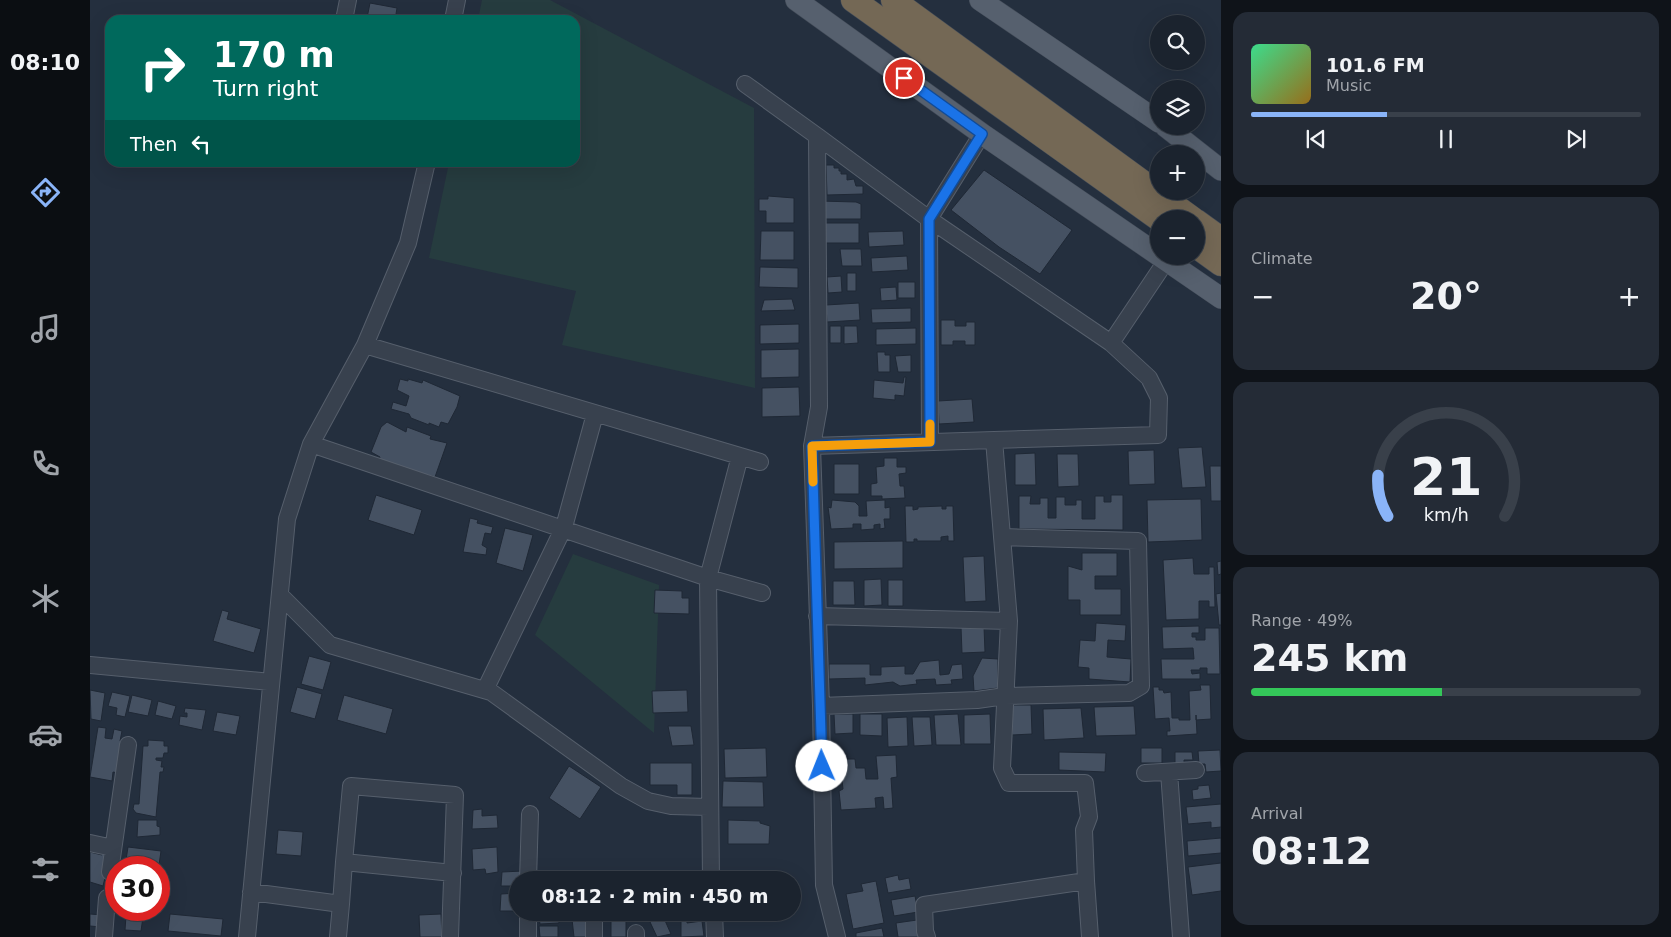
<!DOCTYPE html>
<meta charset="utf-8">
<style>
:root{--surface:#1b232e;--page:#242b36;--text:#f1f3f6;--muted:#a0a4aa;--line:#39404a;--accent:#8ab4f8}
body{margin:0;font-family:"DejaVu Sans",sans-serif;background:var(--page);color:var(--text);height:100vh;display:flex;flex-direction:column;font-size:19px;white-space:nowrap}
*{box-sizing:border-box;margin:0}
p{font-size:16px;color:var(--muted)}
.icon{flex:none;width:28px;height:28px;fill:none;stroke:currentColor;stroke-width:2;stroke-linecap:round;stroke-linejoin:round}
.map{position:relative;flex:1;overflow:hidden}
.sheet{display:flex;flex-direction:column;gap:12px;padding:12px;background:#0f1319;width:450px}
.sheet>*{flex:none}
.banner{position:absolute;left:15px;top:15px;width:475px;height:152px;border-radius:15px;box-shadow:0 5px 20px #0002,0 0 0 1px var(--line);background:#00695c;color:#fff;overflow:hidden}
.fabs{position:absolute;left:1060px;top:15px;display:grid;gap:10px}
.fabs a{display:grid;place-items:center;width:55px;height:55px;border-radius:50%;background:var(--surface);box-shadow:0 5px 20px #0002,0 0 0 1px var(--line);font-size:25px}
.speed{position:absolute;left:15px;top:856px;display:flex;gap:10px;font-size:25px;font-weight:700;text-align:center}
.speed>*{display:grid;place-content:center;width:65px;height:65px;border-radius:50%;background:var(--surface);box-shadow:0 5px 20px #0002,0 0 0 1px var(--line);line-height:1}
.speed .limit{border:8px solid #d22;background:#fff;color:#111}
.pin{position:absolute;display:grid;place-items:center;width:42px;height:42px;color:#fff;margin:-21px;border:2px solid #fff;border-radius:50%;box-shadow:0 1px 5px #0007}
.me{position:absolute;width:55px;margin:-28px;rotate:359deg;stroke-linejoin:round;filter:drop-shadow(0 0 4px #0008)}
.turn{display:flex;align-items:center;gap:18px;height:105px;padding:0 25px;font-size:22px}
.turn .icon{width:65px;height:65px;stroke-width:2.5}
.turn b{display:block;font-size:35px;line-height:42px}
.then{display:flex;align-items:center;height:48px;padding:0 25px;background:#0003;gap:10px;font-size:19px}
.big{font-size:38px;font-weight:700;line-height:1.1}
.sheet .tile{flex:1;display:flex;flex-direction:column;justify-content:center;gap:8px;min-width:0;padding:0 18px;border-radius:15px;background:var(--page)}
.sheet .dial{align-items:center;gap:0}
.dial svg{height:130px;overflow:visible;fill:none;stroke:var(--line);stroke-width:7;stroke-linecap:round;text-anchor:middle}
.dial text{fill:var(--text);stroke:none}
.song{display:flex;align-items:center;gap:15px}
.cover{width:60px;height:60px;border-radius:8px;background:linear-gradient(135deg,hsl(150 70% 55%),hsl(40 70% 35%))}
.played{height:5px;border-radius:2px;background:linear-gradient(90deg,var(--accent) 35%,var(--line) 35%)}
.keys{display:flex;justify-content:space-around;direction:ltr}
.heat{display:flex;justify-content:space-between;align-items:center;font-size:28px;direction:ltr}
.charge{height:8px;border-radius:4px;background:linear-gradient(90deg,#34c759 49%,var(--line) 0)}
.trip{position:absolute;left:419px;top:871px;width:292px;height:50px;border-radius:25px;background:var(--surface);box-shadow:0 5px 20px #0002,0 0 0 1px var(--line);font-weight:700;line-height:50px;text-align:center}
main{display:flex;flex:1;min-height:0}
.tab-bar{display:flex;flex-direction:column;width:90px;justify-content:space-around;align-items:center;background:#0b0e12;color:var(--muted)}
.tab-bar .icon{width:35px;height:35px}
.tab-bar .on{color:var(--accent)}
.tab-bar b{font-size:22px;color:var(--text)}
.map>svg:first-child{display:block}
</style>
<main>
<nav class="tab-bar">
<b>08:10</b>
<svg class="icon on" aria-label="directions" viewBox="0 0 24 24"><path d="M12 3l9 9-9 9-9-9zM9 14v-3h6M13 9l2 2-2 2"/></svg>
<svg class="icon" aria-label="music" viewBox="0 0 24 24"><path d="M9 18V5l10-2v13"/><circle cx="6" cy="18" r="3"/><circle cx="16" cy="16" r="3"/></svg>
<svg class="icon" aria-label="phone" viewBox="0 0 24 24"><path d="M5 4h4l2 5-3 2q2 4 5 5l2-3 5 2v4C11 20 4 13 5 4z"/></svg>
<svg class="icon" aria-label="climate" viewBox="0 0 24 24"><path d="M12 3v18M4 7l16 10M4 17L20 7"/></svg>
<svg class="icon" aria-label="car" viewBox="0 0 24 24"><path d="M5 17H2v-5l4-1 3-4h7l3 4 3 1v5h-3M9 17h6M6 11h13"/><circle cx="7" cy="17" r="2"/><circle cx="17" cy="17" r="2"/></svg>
<svg class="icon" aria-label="filters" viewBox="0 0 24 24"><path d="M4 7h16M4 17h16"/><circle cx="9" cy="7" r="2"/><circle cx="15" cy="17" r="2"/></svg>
</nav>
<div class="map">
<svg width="1131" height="937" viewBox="0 0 1131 937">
<rect width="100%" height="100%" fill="#242f3e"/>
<path fill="#263c3f" d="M392,0h68l204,108 1,280 -193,-43 14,-54 -147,-33 20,-95 126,-1v-142h-97z
M483,554l86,31 -5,148 -119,-98z"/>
<path fill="#455162" stroke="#1f2835" d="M280,3l27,5 -2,12 -28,-2z
M736,165h8v3h5v3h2v3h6v6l7,-1 2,7h7v8l-36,1z
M894,170l88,60 -32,44 -41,-27 -48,-37z
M678,196l26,2v25h-28v-12h-7v-12h9z
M729,201l37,1 5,2v15h-42z
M734,223h35v20h-35z
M671,231h33v29h-34z
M813,231l1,14 -35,2 -1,-15z
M750,249h21l1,17h-20z
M817,256l1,14 -36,2 -1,-14z
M670,267l38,1v20l-39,-1z
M757,273h9v18h-9z
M751,276l1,16 -14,1 -1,-16z
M808,282h17v16h-17z
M806,287l1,13 -16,1 -1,-13z
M702,299l3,11 -34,1 3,-11z
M769,303l1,17 -33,2 -1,-17z
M821,308v14l-39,1 -1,-14z
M851,320h14v6h11v-4h9v23h-10v-4h-12v4h-12z
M709,324v19l-39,1v-19z
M740,326h11v17h-11z
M754,326h13l1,17 -14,1z
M826,328v16l-40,1v-16z
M709,349v28l-38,1v-28z
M787,352h8v3h5v17h-12z
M821,355v17h-13l-3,-16z
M814,377h2l-2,19 -9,-1v5l-22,-2 1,-18 29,3z
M310,379l8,2v-2l14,4 1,-3 37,16 -3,11 -9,17 -7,-2 -2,5 -10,-4v2l-18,-7 -2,-4 -18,-5 2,-7 13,4 3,-10 -12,-6z
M709,387l1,29 -38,1v-29z
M882,399l2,23 -35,2 -1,-23z
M297,422l19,10 1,-5 24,9 -1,3 17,4 -12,34 -7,-2 -1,2 -48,-17 1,-3 -9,-5 10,-25z
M1112,447l4,40 -24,1 -4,-40z
M1064,450l1,34 -26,1 -1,-34z
M945,453l1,32h-21v-31z
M967,454h21l1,32 -21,1z
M794,458h13v9h9v6l-7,1 1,12h4l1,12 -23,1v-3h-11v-12l6,-1 -1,-16 8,-1z
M744,464h25v30h-25z
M1120,466h11v35h-10z
M286,495l46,15 -8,25 -46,-15z
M1021,495h12v35l-104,-1v-33h12l-1,8h10v-6h8v20h8v-21h9v8h11v-5h6v19h13v-23h9v6h7z
M1111,499l1,41 -54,2 -1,-42z
M742,500l23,2 4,4v10h8l-1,-15 19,-1v8l5,-1v12h-6l1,9 -5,1v-5l-6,1v4l-13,1v-6h-8v4l-22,1 -3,-22 3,1z
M815,506h8v4l5,-1v-2l24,-1v3h4v-3h7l1,35h-6v-5l-7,1v4h-24v-2h-3v3h-8z
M380,518l8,2 -1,3 16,4 -2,7 -6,-1 -3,12 5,3 -1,7 -23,-3z
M415,528l28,7 -10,36 -27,-8z
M813,541v27l-69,1v-27z
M992,553h35v23h-22v13h26v26h-41v-15h-12v-34l14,4z
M894,556l2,45 -21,1 -2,-45z
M1103,558l1,16h15v-7h5l1,40h-6v-6h-10v18l-33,1 -3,-60z
M1131,561v13l-3,1 -1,-13z
M791,579l1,26 -18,1v-26z
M798,580h15v26h-15z
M743,581h21l1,24h-22z
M565,590l27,1v7h7v16l-35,-1z
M1131,593v32h-2l-3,-31z
M132,610l7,2 -2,7 34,10 -7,24 -41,-12z
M1006,623l30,2 -1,16 -17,-1 -1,17 24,2 -1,23 -41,-3v-11l-11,-1 2,-27 15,1z
M1109,626v7h-7v4h4v3h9v-12h14l1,46h-13v-6h-7v2h-9l1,4 8,-1v6h-38l-1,-20h33l-1,-11 -30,1 -1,-22z
M871,627h23l1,25 -23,1z
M219,656l22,6 -8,28 -22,-6z
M892,658l16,1v29l-24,3 -1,-15z
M849,660l1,15 9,-1 3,-9 10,-1 1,15 -12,1 1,4 -16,1 -1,-6 -19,1 1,4 -17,2 -7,-4 -28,3v-7l-36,1v-15h41v11h11v-8l24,-1v8h8l7,-12z
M1110,685h10l1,34 -15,1v-5l1,19 -30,2v-5h3l-1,-13 -14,1 -2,-32h6v3h4l1,3 7,-1 1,26h7v2h11l-1,-29 12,-1z
M207,687l25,7 -7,25 -25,-7z
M0,690l15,3 -4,28 -10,-2z
M597,690l1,22 -35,1 -1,-22z
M22,692l18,4 -5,21 -9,-2 1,-7 -9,-2z
M42,695l20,5 -4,16 -20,-4z
M254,695l49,14 -7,25 -49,-14z
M68,701l18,5 -4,13 -17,-4z
M921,705h20l1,29 -20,1z
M1044,706l2,29 -40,1 -2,-29z
M95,708l21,2 -4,20 -23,-5 1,-9 7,1v-4h-3z
M991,708l3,30 -40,2 -1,-31z
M127,712l23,4 -4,19 -23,-4z
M744,714h19v19l-18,1z
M770,714h22v22l-22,-1z
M868,714l3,31h-25l-2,-30z
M900,714l1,30h-27v-29z
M817,717l1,29 -20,1 -1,-29z
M822,717h18l2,28 -18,1z
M578,726h23l3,19 -22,1z
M8,727l8,1 -1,10 7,1 2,-10 8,2 -2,10 4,1 -6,31 -5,-1 -1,9 -22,-4z
M58,740l16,1v5h4v7h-4l-1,5h-7v2l6,1 -1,6h3l-1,5h-3l-4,45 -20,-4 -3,-4 1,-5h5l4,-58h5z
M676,748l1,29 -42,1 -1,-29z
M1051,748h21v15h-21z
M1130,750l1,21 -15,1 -1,-8h-6l-1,-13z
M969,752l47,1 -1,19 -46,-2z
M1085,752h17l1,8h-9v7h-9z
M757,754v5h8l1,9h9l1,11h12l-2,-23 20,-1 1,22 -6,1 2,30 -9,1 -1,-12 -8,1 1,10 -35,2 -2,-19 4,-2 -1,-9h-7l-2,-25z
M560,763h42v32h-15v-10h-27z
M479,766l32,21 -21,32 -31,-21z
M633,781l40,1 1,25h-42z
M1119,785l2,13 -18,2 -1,-10 6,-1v-3z
M1131,804v23l-10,1v-6l-23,2 -2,-17z
M392,809v7l15,-1 1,13 -26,1 1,-19z
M48,820h19v6l3,1v8l-23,2z
M638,820l32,1v2l10,3 -1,18h-41z
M188,830l25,2 -2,24 -25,-2z
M1131,838v15l-33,3 -1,-15z
M38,847l33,4 -2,14 -33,-5z
M407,847l1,25 -12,2 -1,-5 -12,1 -1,-21z
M0,852l12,3 3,-3 6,1 -8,33 -13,-4z
M1131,863v28l-29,4 -4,-28z
M433,871v9h-5v6h-17l1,-14z
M808,875l1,5 10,-2 2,11 -23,4 -3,-15z
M786,881l8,42 -31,6 -7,-35 17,-3 -2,-7z
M428,893v18h-18l1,-17z
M825,896l3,16 -24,4 -3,-16z
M36,910h28v3l-28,-2z
M0,914l13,1 -2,12 -11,-1z
M80,914l53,5 -2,17 -53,-5z
M351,914l1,23h-22l-1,-22z
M36,916l17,1 -2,14 -16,-1z
M469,916v7l-19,1 -1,-7z
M573,916l8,18 -14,3 -7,-15z
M521,917l15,1v19h-15z
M597,917v6l15,-2 2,15 -23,1v-19z
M482,919l20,1v17h-18z
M827,920l3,17h-22l-2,-14z
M449,926h19v11h-18z
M792,928l2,9h-28v-4z"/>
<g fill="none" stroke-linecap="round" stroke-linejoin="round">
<g stroke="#565f6c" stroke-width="18">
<path id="minor" d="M254,20l4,-20
M363,20l4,-20
M655,84l72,52
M892,134l-53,85 182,124 38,35 10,20 -1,37 -164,5
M1021,343l55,-82
M275,345l395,117
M221,444l397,134 3,302
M722,446l7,-39 -2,-271 112,83 1,223
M650,456l-32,122 54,15
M190,595l50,50 161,47 130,94 27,15 23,5 38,1
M727,616l192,5
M0,665l181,17
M395,690l79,-163 31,-113
M731,706l-9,-260 182,-6 15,181 -7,147 7,15h76l4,34 -5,13 2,51 4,56
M1079,772l12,165
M1055,773l51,-3
M0,843l23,5
M254,862l7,-76 104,9 -5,142
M20,872l18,-127
M438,880l2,-66
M161,892l90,12 3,-42 109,11
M624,912l1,25
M14,937l3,-39
M157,937l40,-418 24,-75 54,-99 43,-102 19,-81
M248,937l3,-33
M438,937v-25
M504,937v-25
M546,937v-4
M747,937l-13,-52 -3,-179 156,-6 28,-4 124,-3 12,-7 -3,-145 -135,-4
M837,937l-2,-6 -1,-26 162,-24"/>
</g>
<g stroke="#414a57" stroke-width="22">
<path id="major" d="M706,0l186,134 239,164
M890,0l179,122
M1075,126l56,44"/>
</g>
<g stroke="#434c59" stroke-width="25">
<path id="highway" d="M763,0l306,219
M803,0l300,219
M1106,221l25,18
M1106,246l25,18"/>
</g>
<use href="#minor" stroke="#38414e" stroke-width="16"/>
<use href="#major" stroke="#56606e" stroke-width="21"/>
<use href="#highway" stroke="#746855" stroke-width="24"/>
</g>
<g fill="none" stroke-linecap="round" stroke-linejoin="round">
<g stroke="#114b97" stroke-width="12">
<path id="route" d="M732,766l-10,-320 118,-4 -1,-223 53,-85 -78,-56"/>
</g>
<use href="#route" stroke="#1a73e8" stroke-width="9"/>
<path stroke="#f59e0b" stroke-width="9" d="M723,482l-1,-36 118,-4v-18"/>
</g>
</svg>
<div class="fabs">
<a><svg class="icon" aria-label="search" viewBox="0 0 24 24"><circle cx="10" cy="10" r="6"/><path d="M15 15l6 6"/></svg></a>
<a><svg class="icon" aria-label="layers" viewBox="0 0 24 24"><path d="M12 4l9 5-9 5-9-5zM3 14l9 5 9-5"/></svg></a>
<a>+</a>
<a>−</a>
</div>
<div class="speed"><div class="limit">30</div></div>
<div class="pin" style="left:814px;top:78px;background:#d93025"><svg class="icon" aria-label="arrive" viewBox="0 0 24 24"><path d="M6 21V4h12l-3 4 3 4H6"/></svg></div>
<svg class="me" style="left:732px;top:766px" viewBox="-20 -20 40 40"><circle r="19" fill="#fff"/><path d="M0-13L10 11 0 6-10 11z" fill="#1a73e8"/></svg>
<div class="trip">08:12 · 2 min · 450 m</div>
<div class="banner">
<div class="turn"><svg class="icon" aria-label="right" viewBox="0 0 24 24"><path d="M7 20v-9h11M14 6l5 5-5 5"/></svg><div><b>170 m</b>Turn right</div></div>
<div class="then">Then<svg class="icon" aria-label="left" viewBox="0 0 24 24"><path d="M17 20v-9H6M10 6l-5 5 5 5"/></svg></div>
</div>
</div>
<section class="sheet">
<div class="tile">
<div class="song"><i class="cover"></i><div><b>101.6 FM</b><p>Music</p></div></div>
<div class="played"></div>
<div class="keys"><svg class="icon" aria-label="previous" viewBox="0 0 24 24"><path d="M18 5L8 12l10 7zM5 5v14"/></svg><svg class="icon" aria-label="pause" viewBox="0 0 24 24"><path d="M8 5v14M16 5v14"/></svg><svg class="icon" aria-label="next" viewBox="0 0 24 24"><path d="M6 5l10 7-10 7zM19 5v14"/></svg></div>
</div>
<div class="tile"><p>Climate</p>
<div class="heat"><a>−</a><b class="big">20°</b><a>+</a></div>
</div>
<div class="tile dial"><svg viewBox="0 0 100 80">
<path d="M14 69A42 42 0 1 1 86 69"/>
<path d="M14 69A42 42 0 0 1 8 44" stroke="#8ab4f8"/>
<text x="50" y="56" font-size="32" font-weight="700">21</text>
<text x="50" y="72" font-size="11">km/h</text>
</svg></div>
<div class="tile"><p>Range · 49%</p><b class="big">245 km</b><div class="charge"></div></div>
<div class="tile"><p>Arrival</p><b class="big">08:12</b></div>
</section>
</main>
